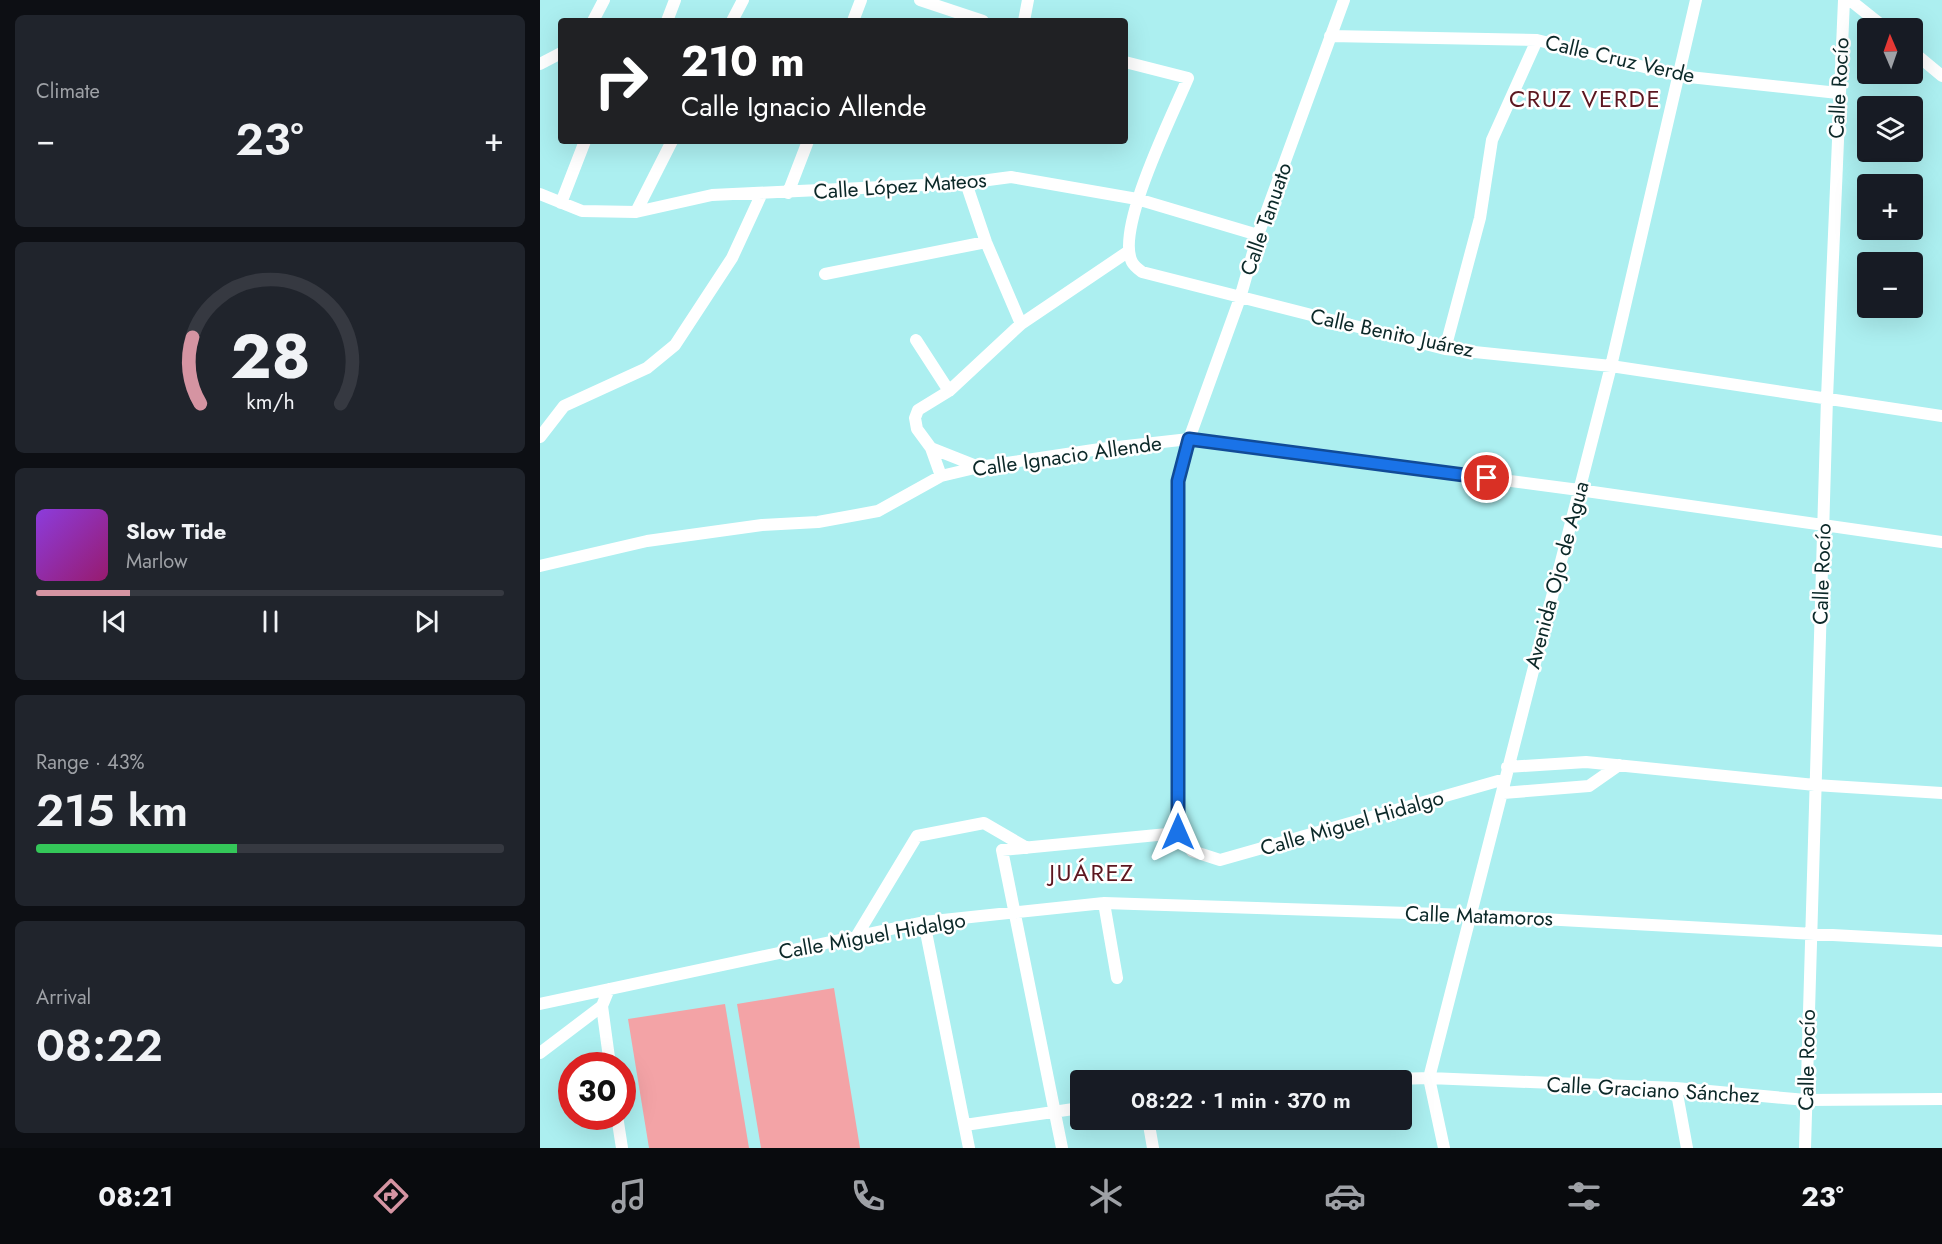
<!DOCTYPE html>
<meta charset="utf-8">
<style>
:root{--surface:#171b24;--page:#20242c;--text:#f1f3f6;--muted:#9ea1a6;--line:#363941;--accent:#d594a2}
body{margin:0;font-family:Jost,sans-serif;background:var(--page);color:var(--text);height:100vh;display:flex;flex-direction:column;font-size:22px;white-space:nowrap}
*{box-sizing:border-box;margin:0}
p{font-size:20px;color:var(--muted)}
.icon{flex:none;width:33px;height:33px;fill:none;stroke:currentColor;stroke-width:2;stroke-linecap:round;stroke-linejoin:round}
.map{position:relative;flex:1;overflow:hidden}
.details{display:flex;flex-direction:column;gap:15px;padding:15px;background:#0d0f14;width:540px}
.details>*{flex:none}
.guide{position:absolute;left:18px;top:18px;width:570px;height:126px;border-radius:6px;box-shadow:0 6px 24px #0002;background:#202124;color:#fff;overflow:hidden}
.needle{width:39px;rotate:358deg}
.fabs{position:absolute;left:1317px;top:18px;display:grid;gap:12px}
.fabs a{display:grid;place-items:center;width:66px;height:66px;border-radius:6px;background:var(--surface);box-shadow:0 6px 24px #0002;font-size:30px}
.speed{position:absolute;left:18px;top:1052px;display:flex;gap:12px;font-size:30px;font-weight:700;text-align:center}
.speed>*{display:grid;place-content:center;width:78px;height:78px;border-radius:50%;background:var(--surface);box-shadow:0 6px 24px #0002;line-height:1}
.speed .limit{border:9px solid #d22;background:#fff;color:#111}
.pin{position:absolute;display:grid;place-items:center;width:51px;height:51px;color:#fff;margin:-26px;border:3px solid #fff;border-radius:50%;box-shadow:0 2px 6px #0007}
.me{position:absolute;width:66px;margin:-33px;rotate:0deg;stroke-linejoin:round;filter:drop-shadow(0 0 4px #0008)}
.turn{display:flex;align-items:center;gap:21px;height:126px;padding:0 24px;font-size:27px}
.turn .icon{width:78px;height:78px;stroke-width:2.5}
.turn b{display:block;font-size:42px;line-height:51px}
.big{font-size:45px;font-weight:600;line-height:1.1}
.details .card{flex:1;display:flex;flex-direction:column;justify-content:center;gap:9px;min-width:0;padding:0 21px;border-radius:9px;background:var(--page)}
.details .dial{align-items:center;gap:0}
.dial svg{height:156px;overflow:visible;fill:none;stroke:var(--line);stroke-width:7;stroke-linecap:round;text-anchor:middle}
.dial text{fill:var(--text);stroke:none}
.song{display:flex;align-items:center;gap:18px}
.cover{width:72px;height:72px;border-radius:9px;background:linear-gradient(135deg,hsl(270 70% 55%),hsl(320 70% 35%))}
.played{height:6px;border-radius:3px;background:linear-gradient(90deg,var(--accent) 20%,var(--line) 20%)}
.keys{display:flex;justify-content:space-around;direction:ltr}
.heat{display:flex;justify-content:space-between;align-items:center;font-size:33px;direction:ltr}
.charge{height:9px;border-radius:4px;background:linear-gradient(90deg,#34c759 43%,var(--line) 0)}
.trip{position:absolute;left:530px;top:1070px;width:342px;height:60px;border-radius:6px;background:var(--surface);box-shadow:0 6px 24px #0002;font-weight:600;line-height:60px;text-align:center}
.tabs{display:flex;height:96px;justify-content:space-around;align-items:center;background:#090b0e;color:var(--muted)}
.tabs .icon{width:42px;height:42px}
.tabs .selected{color:var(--accent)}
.tabs b{font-size:27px;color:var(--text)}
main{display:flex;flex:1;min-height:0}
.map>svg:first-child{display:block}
</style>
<main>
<section class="details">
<div class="card"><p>Climate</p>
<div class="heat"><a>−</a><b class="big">23°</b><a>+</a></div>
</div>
<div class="card dial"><svg viewBox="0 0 100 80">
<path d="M14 69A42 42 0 1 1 86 69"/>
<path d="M14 69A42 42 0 0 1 10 35" stroke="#d594a2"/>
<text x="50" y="56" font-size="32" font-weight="700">28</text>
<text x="50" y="72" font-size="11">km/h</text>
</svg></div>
<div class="card">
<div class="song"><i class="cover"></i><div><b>Slow Tide</b><p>Marlow</p></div></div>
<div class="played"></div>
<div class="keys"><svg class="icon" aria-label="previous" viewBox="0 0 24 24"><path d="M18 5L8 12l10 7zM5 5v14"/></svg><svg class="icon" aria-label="pause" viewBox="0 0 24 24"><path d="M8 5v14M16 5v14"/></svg><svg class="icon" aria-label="next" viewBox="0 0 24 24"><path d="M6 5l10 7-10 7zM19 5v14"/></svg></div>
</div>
<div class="card"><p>Range · 43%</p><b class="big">215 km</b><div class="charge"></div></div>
<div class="card"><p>Arrival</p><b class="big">08:22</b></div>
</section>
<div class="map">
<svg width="1402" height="1148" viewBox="0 0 1402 1148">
<rect width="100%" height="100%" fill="#aceff0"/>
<path fill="#f3a3a6" d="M294,988l26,160h-99l-24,-144z
M185,1004l24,144h-100l-21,-129z"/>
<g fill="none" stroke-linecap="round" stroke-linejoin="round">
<path stroke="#fff" stroke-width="12" d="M380,0l63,21
M1310,0l35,28
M53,21l11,-21
M127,21l8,-21
M192,21l11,-21
M313,21l8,-21
M484,21l4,-21
M790,36l207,4 143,36 158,17
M1372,51l30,25
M585,62l63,16c-15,36 -73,151 -56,184 2,4 6,7 10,10l303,77 166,17 331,50
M0,64l21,-11
M426,183l20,59 35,82
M248,193l20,-52
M0,194l42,17 54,1 76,-17 254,-12 45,-6 126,22 121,36
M21,203l24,-62
M96,212l36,-71
M285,274l161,-32
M376,340l33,51
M905,349l35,-131 12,-78 45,-100
M0,437l24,-31 83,-38 28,-23 57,-87 30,-65
M391,448l48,19
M401,476l-10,-28 -14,-19 -2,-11 3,-8 31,-19 72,-67 108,-73
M0,566l107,-25 115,-16 56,-3 60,-11 63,-35 38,-9 121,-18 89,-10 390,51 363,52
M967,767l79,-5 229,23 127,8
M963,793l86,-7 30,-21
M638,833v-352l11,-42 51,-141 18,-63 86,-235
M564,903l13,75
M384,922l45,226
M316,937l61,-101 67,-13 43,25
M0,1004l384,-82 180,-19 366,12 472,26
M62,1006l8,59
M0,1053l62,-47 7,-17
M823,1080l66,-2 247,10 130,12 136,-1
M1136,1088l11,60
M77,1116l5,32
M608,1119l5,29
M425,1125l115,-17
M522,1148l-60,-298 176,-17 14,18 28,9 285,-81
M904,1148l-15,-70 182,-712 85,-366
M1265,1148l22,-750 17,-398"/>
</g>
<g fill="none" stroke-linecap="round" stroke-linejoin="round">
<g stroke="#114b97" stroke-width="15">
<path id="route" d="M638,832v-351l11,-42 298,39"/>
</g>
<use href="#route" stroke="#1a73e8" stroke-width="10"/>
</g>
<g text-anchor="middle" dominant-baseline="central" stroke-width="5" stroke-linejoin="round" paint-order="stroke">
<g font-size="21" fill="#0b2828" stroke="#fff">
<text transform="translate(1080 59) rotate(13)">Calle Cruz Verde</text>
<text transform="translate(1299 88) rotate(-87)">Calle Rocío</text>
<text transform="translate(360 186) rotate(-4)">Calle López Mateos</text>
<text transform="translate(726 219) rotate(-71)">Calle Tanuato</text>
<text transform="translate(852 333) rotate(12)">Calle Benito Juárez</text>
<text transform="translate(527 456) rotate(-8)">Calle Ignacio Allende</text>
<text transform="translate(1282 574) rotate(-88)">Calle Rocío</text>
<text transform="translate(1017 575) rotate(-75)">Avenida Ojo de Agua</text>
<text transform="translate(812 823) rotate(-16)">Calle Miguel Hidalgo</text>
<text transform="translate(939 916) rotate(2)">Calle Matamoros</text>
<text transform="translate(332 936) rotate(-10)">Calle Miguel Hidalgo</text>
<text transform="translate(1267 1060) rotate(-89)">Calle Rocío</text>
<text transform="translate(1113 1090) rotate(3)">Calle Graciano Sánchez</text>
</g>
<g font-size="24" letter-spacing="1.5" fill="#5c1720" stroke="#fff">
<text x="1045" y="98">CRUZ VERDE</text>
<text x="552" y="872">JUÁREZ</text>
</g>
</g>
</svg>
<div class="fabs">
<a><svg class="needle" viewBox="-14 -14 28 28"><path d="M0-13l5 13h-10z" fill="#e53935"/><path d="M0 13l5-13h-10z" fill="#9ea1a6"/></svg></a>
<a><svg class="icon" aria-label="layers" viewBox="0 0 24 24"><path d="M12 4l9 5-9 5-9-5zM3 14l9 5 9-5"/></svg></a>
<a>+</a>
<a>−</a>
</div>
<div class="speed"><div class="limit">30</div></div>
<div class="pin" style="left:947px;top:478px;background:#d93025"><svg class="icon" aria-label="arrive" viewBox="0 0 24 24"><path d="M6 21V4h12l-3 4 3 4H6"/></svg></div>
<svg class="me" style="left:638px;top:832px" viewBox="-20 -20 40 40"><path d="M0-17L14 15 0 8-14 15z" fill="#1a73e8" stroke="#fff" stroke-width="4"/></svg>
<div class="trip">08:22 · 1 min · 370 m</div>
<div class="guide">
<div class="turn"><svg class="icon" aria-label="right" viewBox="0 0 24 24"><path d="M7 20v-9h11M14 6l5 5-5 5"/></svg><div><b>210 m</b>Calle Ignacio Allende</div></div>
</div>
</div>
</main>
<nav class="tabs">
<b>08:21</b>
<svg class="icon selected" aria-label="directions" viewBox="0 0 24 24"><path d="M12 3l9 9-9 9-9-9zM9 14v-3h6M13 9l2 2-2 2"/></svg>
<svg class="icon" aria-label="music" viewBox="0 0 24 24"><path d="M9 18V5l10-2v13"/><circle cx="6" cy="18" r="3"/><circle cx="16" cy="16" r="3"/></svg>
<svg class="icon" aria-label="phone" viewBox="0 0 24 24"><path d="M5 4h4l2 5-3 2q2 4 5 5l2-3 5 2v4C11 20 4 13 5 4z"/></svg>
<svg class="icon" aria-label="climate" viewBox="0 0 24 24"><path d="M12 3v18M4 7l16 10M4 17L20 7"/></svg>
<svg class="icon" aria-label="car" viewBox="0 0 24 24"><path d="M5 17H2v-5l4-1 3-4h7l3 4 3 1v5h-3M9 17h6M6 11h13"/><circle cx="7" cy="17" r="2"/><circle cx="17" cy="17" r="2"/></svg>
<svg class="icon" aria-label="filters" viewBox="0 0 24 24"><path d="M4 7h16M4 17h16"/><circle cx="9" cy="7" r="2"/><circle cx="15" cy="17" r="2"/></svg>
<b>23°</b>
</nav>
